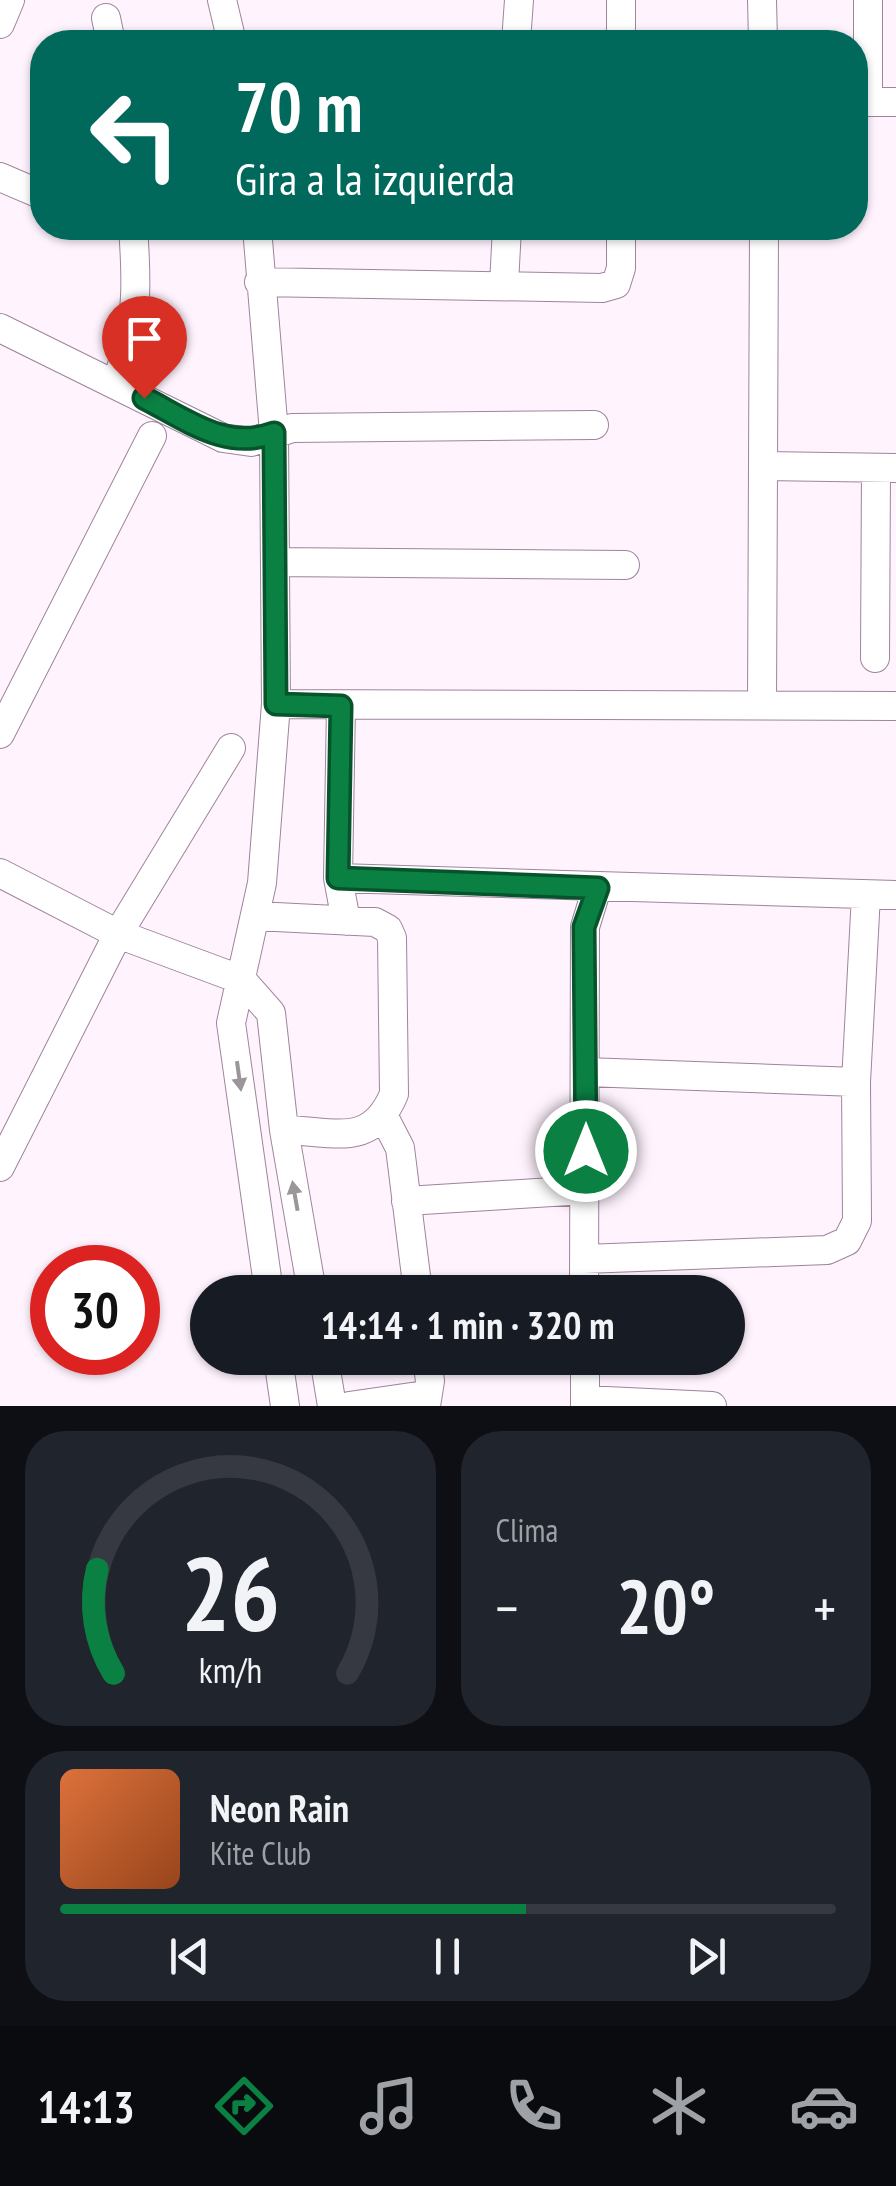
<!DOCTYPE html>
<html lang="es">
<meta charset="utf-8">
<style>
:root{--surface:#171b24;--page:#20242c;--text:#f1f3f6;--muted:#9ea1a6;--line:#363941;--accent:#0b8043}
body{margin:0;font-family:"PT Sans Narrow",sans-serif;background:var(--page);color:var(--text);height:100vh;display:flex;flex-direction:column;font-size:38px;white-space:nowrap}
*{box-sizing:border-box;margin:0}
p{font-size:32px;color:var(--muted)}
.icon{flex:none;width:55px;height:55px;fill:none;stroke:currentColor;stroke-width:2;stroke-linecap:round;stroke-linejoin:round}
.map{position:relative;height:1406px;overflow:hidden}
.side{display:flex;flex-direction:column;gap:25px;padding:25px;background:#0d0f14;flex:1}
.side>*{flex:none}
.guide{position:absolute;left:30px;top:30px;width:838px;height:210px;border-radius:40px;box-shadow:0 2px 8px #0004;background:#00695c;color:#fff;overflow:hidden}
.speed{position:absolute;left:30px;top:1245px;display:flex;gap:20px;font-size:50px;font-weight:700;text-align:center}
.speed>*{display:grid;place-content:center;width:130px;height:130px;border-radius:50%;background:var(--surface);box-shadow:0 2px 8px #0004;line-height:1}
.speed .limit{border:15px solid #d22;background:#fff;color:#111}
.pin{position:absolute;display:grid;place-items:center;width:85px;height:85px;color:#fff;margin:-102px -42px;border-radius:50% 50% 50% 0;rotate:-45deg;box-shadow:0 0 10px #0007}
.pin .icon{rotate:45deg}
.me{position:absolute;width:110px;margin:-55px;rotate:0deg;stroke-linejoin:round;filter:drop-shadow(0 0 8px #0008)}
.turn{display:flex;align-items:center;gap:35px;height:210px;padding:0 40px;font-size:45px}
.turn .icon{width:130px;height:130px;stroke-width:2.5}
.turn b{display:block;font-size:70px;line-height:85px}
.big{font-size:75px;font-weight:700;line-height:1.1}
.side .tile{flex:1;display:flex;flex-direction:column;justify-content:center;gap:15px;min-width:0;padding:0 35px;border-radius:40px;background:var(--page)}
.side .dial{align-items:center;gap:0}
.dial svg{height:260px;overflow:visible;fill:none;stroke:var(--line);stroke-width:7;stroke-linecap:round;text-anchor:middle}
.dial text{fill:var(--text);stroke:none}
.song{display:flex;align-items:center;gap:30px}
.cover{width:120px;height:120px;border-radius:15px;background:linear-gradient(135deg,hsl(20 70% 55%),hsl(20 70% 35%))}
.played{height:10px;border-radius:5px;background:linear-gradient(90deg,var(--accent) 60%,var(--line) 60%)}
.keys{display:flex;justify-content:space-around;direction:ltr}
.heat{display:flex;justify-content:space-between;align-items:center;font-size:55px;direction:ltr}
.side .tiles{flex:1;display:grid;gap:25px;grid-template-columns:1fr 1fr}
.tile:last-child{grid-column:span 2}
.trip{position:absolute;left:190px;top:1275px;width:555px;height:100px;border-radius:50px;background:var(--surface);box-shadow:0 2px 8px #0004;font-weight:700;line-height:100px;text-align:center}
.tab-bar{display:flex;height:160px;justify-content:space-around;align-items:center;background:#090b0e;color:var(--muted)}
.tab-bar .icon{width:70px;height:70px}
.tab-bar .on{color:var(--accent)}
.tab-bar b{font-size:45px;color:var(--text)}
.map>svg:first-child{display:block}
</style>
<div class="map">
<svg width="896" height="1406" viewBox="0 0 896 1406">
<rect width="100%" height="100%" fill="#fff3fe"/>
<g fill="none" stroke-linecap="round" stroke-linejoin="round">
<g stroke="#9e849d" stroke-width="30">
<path id="minor" d="M222,0l10,42
M762,0l1,42
M868,0v102
M106,18l5,24
M0,24l10,-24
M516,42l3,-42
M621,42v-42
M855,102h41
M0,177l42,18
M257,228l17,205 2,271 -14,179 -31,140 38,269
M259,282l343,6 14,-4 5,-16v-40
M504,284l3,-56
M0,328l223,110 28,4 41,-14 302,-3
M116,384c21,-62 22,-91 17,-156
M764,466l132,2
M275,562l350,3
M875,658l1,-190
M276,704l620,2
M762,705l2,-477
M341,706l-3,172 8,43
M0,734l152,-298
M0,873l118,61 124,46 29,33 13,117 28,162
M338,878l558,17
M256,916l119,6 13,7 4,9 2,156c-23,55 -59,37 -110,36
M586,1072l270,10
M384,1117l16,31 18,144
M0,1167l118,-233 113,-186
M406,1201l179,-11
M584,1259l243,-9 20,-9 10,-20 -1,-139 10,-187
M584,1292l1,-365 12,-39
M278,1358l7,48
M324,1358l8,48
M585,1358v48
M585,1400l127,6
M349,1406l76,-11
M426,1406l4,-25 -3,-23"/>
</g>
<use href="#minor" stroke="#fff" stroke-width="28"/>
</g>
<defs><path id="oneway-solid" d="M-6-.8H1V-3.2L6.5 0L1 3.2V.8H-6Z" transform="scale(2.5)"/></defs>
<g fill="#9a969a">
<use href="#oneway-solid" transform="translate(239 1076) rotate(82)"/>
<use href="#oneway-solid" transform="translate(295 1196) rotate(-100)"/>
</g>
<g fill="none" stroke-linecap="round" stroke-linejoin="round">
<g stroke="#07532c" stroke-width="25">
<path id="route" d="M144,398c43,22 82,53 130,35l2,271 65,2 -3,172 260,10 -14,39 2,224"/>
</g>
<use href="#route" stroke="#0b8043" stroke-width="18"/>
</g>
</svg>
<div class="speed"><div class="limit">30</div></div>
<div class="pin" style="left:144px;top:398px;background:#d93025"><svg class="icon" aria-label="arrive" viewBox="0 0 24 24"><path d="M6 21V4h12l-3 4 3 4H6"/></svg></div>
<svg class="me" style="left:586px;top:1151px" viewBox="-20 -20 40 40"><circle r="17" fill="#0b8043" stroke="#fff" stroke-width="3"/><path d="M0-11L8 9 0 5-8 9z" fill="#fff"/></svg>
<div class="trip">14:14 · 1 min · 320 m</div>
<div class="guide">
<div class="turn"><svg class="icon" aria-label="left" viewBox="0 0 24 24"><path d="M17 20v-9H6M10 6l-5 5 5 5"/></svg><div><b>70 m</b>Gira a la izquierda</div></div>
</div>
</div>
<section class="side">
<div class="tiles">
<div class="tile dial"><svg viewBox="0 0 100 80">
<path d="M14 69A42 42 0 1 1 86 69"/>
<path d="M14 69A42 42 0 0 1 9 37" stroke="#0b8043"/>
<text x="50" y="56" font-size="32" font-weight="700">26</text>
<text x="50" y="72" font-size="11">km/h</text>
</svg></div>
<div class="tile"><p>Clima</p>
<div class="heat"><a>−</a><b class="big">20°</b><a>+</a></div>
</div>
<div class="tile">
<div class="song"><i class="cover"></i><div><b>Neon Rain</b><p>Kite Club</p></div></div>
<div class="played"></div>
<div class="keys"><svg class="icon" aria-label="previous" viewBox="0 0 24 24"><path d="M18 5L8 12l10 7zM5 5v14"/></svg><svg class="icon" aria-label="pause" viewBox="0 0 24 24"><path d="M8 5v14M16 5v14"/></svg><svg class="icon" aria-label="next" viewBox="0 0 24 24"><path d="M6 5l10 7-10 7zM19 5v14"/></svg></div>
</div>
</div>
</section>
<nav class="tab-bar">
<b>14:13</b>
<svg class="icon on" aria-label="directions" viewBox="0 0 24 24"><path d="M12 3l9 9-9 9-9-9zM9 14v-3h6M13 9l2 2-2 2"/></svg>
<svg class="icon" aria-label="music" viewBox="0 0 24 24"><path d="M9 18V5l10-2v13"/><circle cx="6" cy="18" r="3"/><circle cx="16" cy="16" r="3"/></svg>
<svg class="icon" aria-label="phone" viewBox="0 0 24 24"><path d="M5 4h4l2 5-3 2q2 4 5 5l2-3 5 2v4C11 20 4 13 5 4z"/></svg>
<svg class="icon" aria-label="climate" viewBox="0 0 24 24"><path d="M12 3v18M4 7l16 10M4 17L20 7"/></svg>
<svg class="icon" aria-label="car" viewBox="0 0 24 24"><path d="M5 17H2v-5l4-1 3-4h7l3 4 3 1v5h-3M9 17h6M6 11h13"/><circle cx="7" cy="17" r="2"/><circle cx="17" cy="17" r="2"/></svg>
</nav>
